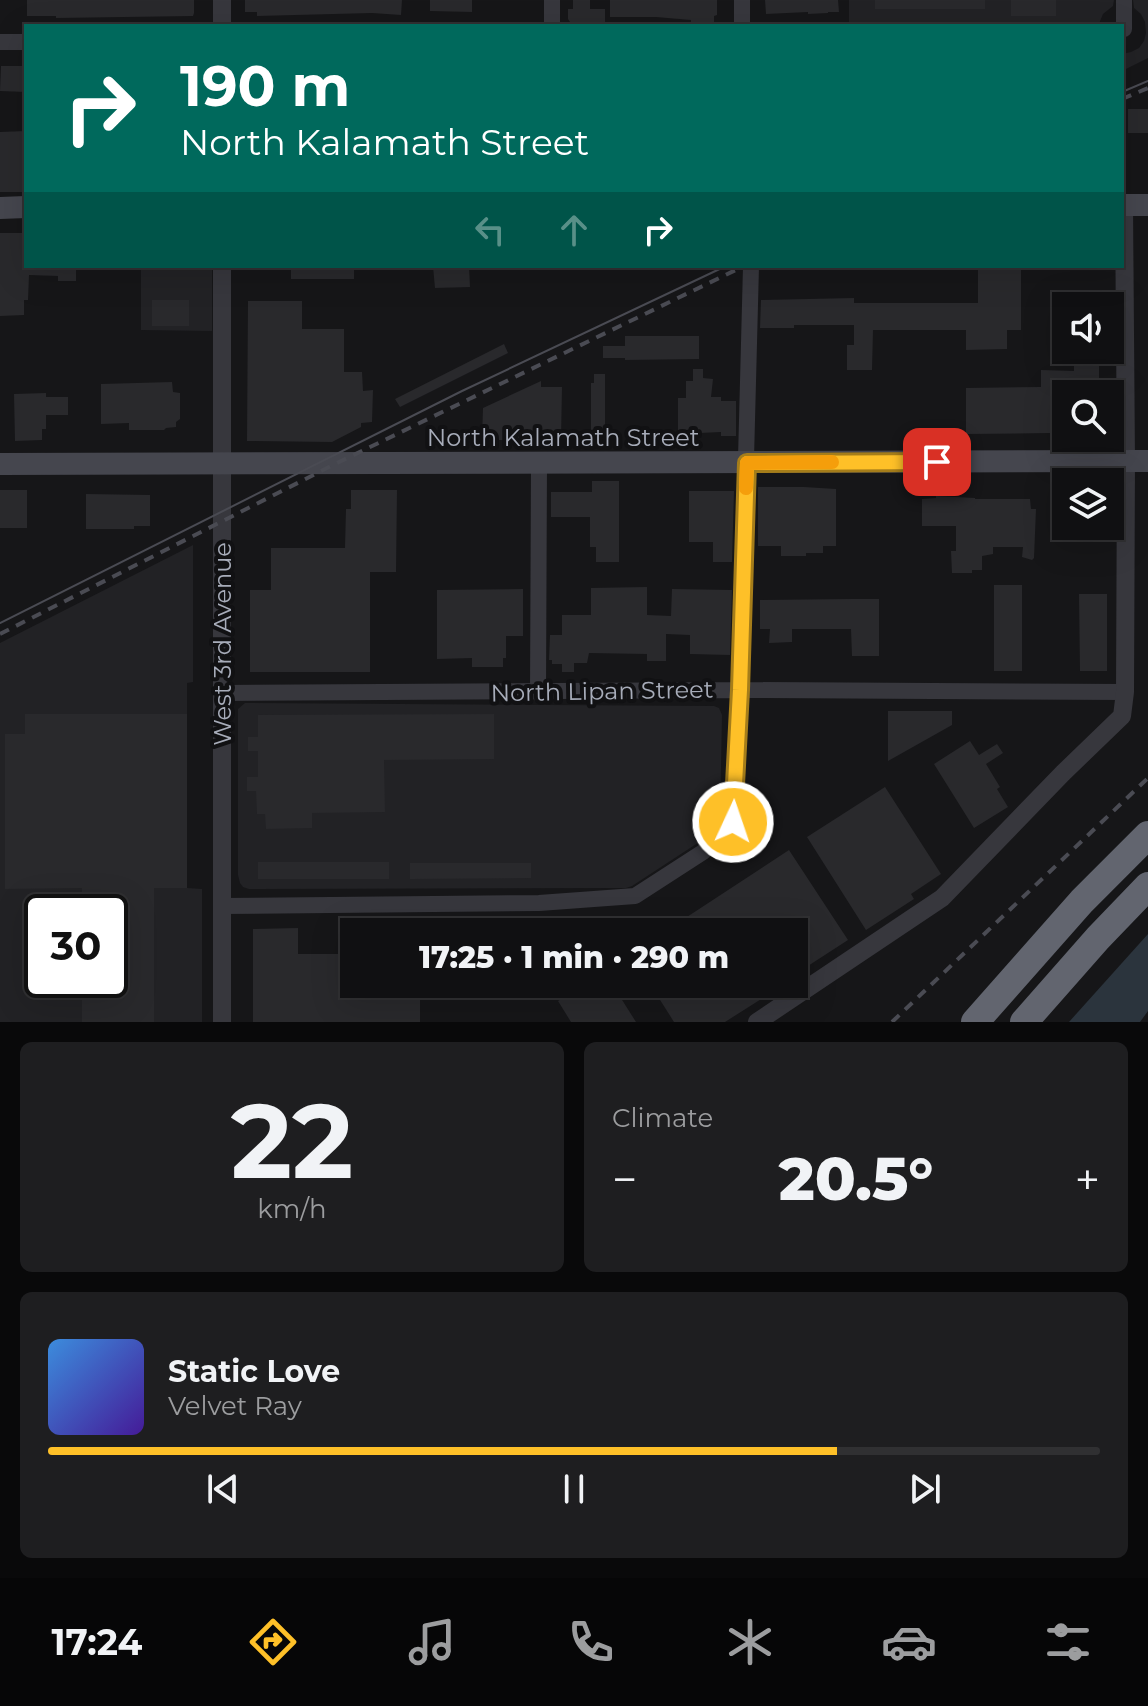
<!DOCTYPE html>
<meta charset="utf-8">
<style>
:root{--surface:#101012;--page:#1e1e20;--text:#f1f3f6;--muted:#9c9d9f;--line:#303032;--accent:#fec028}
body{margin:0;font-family:Montserrat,sans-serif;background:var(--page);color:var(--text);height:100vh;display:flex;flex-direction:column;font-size:30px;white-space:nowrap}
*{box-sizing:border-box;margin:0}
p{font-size:26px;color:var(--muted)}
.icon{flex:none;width:44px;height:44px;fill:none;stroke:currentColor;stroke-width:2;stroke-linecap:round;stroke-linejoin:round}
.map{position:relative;height:1022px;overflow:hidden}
.drawer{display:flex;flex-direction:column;gap:20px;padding:20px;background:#09090a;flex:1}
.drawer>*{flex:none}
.hud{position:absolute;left:24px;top:24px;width:1100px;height:244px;border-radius:0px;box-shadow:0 8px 32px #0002,0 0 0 2px var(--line);background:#00695c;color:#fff;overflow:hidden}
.tools{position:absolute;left:1052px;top:292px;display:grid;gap:16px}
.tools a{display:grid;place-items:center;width:72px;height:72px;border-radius:0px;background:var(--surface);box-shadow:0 8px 32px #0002,0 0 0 2px var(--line);font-size:40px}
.speed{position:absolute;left:24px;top:894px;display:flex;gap:16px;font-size:40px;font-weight:700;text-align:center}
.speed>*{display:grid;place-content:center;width:104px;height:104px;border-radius:50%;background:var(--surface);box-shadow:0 8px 32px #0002,0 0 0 2px var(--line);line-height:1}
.speed .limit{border:4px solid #111;border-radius:12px;background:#fff;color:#111}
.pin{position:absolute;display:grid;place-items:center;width:68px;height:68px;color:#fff;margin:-34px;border-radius:16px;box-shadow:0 4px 12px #0006}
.me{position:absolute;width:88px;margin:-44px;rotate:3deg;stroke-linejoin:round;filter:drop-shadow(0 0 6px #0008)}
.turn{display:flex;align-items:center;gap:28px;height:168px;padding:0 24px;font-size:36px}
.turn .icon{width:104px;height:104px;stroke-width:2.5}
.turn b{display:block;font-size:56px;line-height:68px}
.lanes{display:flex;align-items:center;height:76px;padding:0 24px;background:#0003;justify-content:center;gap:40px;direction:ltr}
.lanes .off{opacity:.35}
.big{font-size:60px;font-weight:800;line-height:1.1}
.drawer .tile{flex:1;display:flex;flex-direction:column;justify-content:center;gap:12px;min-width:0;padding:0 28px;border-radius:12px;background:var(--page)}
.drawer .dial{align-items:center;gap:0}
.dial b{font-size:104px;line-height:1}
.song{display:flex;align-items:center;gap:24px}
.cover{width:96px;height:96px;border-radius:12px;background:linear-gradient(135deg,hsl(210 70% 55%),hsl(260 70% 35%))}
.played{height:8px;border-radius:4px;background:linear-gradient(90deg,var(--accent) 75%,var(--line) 75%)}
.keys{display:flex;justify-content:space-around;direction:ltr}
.heat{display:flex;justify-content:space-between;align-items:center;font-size:44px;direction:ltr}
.drawer .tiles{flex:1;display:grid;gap:20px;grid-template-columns:1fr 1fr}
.tile:last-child{grid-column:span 2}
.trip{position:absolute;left:340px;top:918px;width:468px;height:80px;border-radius:0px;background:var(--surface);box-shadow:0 8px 32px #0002,0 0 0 2px var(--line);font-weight:800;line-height:80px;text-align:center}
.dock{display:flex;height:128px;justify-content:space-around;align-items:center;background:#060607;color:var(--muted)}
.dock .icon{width:56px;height:56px}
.dock .current{color:var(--accent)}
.dock b{font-size:36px;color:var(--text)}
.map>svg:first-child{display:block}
</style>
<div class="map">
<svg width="1148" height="1022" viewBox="0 0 1148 1022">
<rect width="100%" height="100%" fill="#161618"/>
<path fill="#222225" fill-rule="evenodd" d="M849,0h265l-1,6 -10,8 -5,12h-249z
M1133,0h15v58l-26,13v-17l9,-2 8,-4 5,-7 2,-8 -1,-11 -4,-8 -7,-6z
M141,266h71v65l-71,-1z
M193,545v137l-6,1v205l15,1v133h-202v-379zM42,912h68v68h-68z
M245,703l469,3 5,2 3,7 -2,105 -7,13 -81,53 -6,2 -377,1 -6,-2 -3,-4 -2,-8v-166z"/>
<path fill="#2b343d" d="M1148,934v77l-8,11h-71z"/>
<path fill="#29292c" d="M27,0h167v13l-1,3 -137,2v-2h-29z
M245,0h157l-1,15 -29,-2 -115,3v-4h-12z
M430,0h42v12l-42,-1z
M573,0h17v9h15v13h-35l-2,-3v-10h5z
M610,0h107v15l-3,1v7h-23v-3l-35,-3h-46z
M765,0h73l1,12h-11v1l-20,1v-2l-42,2z
M875,0h110v9h-110z
M1011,0h45v16h-45z
M1,66h25v26l-26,-1z
M1128,109h20v24h-20z
M26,131v61h-26v-60z
M0,233h24l2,33 50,1v14h-18v-5l-29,-1 -1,25h-4v15l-24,1z
M291,266h63v13h-63z
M433,266h36l1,21 -35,1z
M978,268h43v62h-14v19l-41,1v-20h-93l-1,40h-25v-25h7v-20h-60v3h-34l1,-28 93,-2v5h124z
M152,300h37v26h-37z
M248,301h54v28h42v43h18l1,19 10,-1 -1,32 -11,1v4l-29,15 -85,-1z
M625,336h74v23l-74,1v-2h-22v-12h22z
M504,344l4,9 -108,54 -5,-8z
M1074,350h22l-1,8h4v36h-33v46h-16v-7l-84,1v-46l75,-1v-17l33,1z
M693,369h10v9l10,1 -2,18h10v4h15v35h-15v-4l-43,2v-36h8v-17h7z
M594,374h11v65h-14v-56h3z
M541,381v6h21l-1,52h-12v-6l-15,7h-52l1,-32z
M172,382l1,10 7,1v26l-4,3v5l-10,1 -2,2h-35v-7l-28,1v-40z
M46,393v4h22v18h-22v14h-4v11l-27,1 -1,-47z
M592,481h27v81h-23v-15h-6v-30h-39v-25h41z
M758,487h46l32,2v57h-13v7h-17v3h-25v-10h-23z
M0,490h27v38h-27z
M351,490h46l-1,82h-26v100h-120v-82h21v-42h74l1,-39h5z
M689,491h45l-2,71h-19v-20h-24z
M86,494l64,1v31h-16v3h-48z
M936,496l39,2v1h55l1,10h5l-2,49 -2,2 -10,-3 1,-10h-30v7l-11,2v14h-10v3h-20l-1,-22h5v-25h-34v-27l14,-1z
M994,585h28v86h-28z
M647,587v28l24,1 1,-27 60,1 -2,65 -40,-1v-19l-24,-1v27h-19v-7l-58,-1 -2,10h-13v9h-12v-8h-10v-4h-3l1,-25h12v-20h29v-27z
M523,589v47h-17v22h-3v9h-31v-9l-35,1v-69z
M1079,594h28v77h-27z
M851,599h28v57h-27l-1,-27h-59v13l-23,1 1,-14h-10v-29z
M888,711h64v14l-64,36z
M25,714h162v174h-33v134h-72v-42h28v-68h-28v-24l-77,1v-155h20z
M494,714v45l-110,1 1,52 -73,1v15l-46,1 -1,-15h-8l-1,-23h-9v-14h11v-26h-10v-14h10v-22z
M970,741l9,14 18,-11 6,9 -17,11 14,23 -3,2 11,18 -34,21 -40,-64z
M885,787l56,87 -30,20 3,5 -48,31 -59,-93z
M789,850l59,90 -54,35v-43h-130z
M258,862h131v17h-131z
M410,863h121v15l-121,1z
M622,920v12h-35v-11z
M298,928v26h56v30h54v15h12v23h-167v-93z
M585,984h27l24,38h-65l-13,-21z
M650,984h130l-15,10 1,2 -41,26h-51z"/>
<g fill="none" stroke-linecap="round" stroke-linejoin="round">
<path stroke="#37373d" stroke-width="16" d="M1124,0v29
M552,26v-26
M742,26v-26
M0,42h26
M222,693l518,-3 385,2
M538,693l1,-229
M222,906l317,-3 96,-7 68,-44 30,-30 7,-132 11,-424"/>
<path stroke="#37373d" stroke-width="18" d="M222,0v26
M222,266v756
M757,1022l185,-124 121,-125 59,-57 3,-24 1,-231 -2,-256"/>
<path stroke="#45464e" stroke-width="22" d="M1122,205h26
M0,208l26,-1
M0,464l1148,-3"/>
<path stroke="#62656f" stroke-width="28" d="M975,1022l107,-121 66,-66
M1024,1022l74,-84 50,-52"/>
<path stroke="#4a4b53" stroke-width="2" d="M1122,92l26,-11
M0,623l462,-232 264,-125"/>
<path stroke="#4a4b53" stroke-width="4" stroke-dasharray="10 8" stroke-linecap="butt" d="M1122,99l26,-11
M0,634l335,-170 409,-198
M892,1022l256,-244"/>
</g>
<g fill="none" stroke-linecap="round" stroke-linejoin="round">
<g stroke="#a57d1a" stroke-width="20">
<path id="route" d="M733,822l7,-132 7,-227 190,-1"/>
</g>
<use href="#route" stroke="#fec028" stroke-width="14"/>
<path stroke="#f59e0b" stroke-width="14" d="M746,488l1,-25 85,-1"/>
</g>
<g text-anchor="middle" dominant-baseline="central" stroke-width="8" stroke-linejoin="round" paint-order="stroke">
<g font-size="24" fill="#a7acb9" stroke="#111113">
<text x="563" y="437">North Kalamath Street</text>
<text transform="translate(222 644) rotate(-90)">West 3rd Avenue</text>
<text transform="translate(602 691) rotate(-1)">North Lipan Street</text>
</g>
</g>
</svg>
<div class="tools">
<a><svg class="icon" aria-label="sound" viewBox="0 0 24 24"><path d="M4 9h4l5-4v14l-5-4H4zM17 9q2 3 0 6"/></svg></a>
<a><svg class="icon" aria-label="search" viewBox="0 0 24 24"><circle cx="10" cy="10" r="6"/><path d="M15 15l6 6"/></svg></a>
<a><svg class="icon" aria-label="layers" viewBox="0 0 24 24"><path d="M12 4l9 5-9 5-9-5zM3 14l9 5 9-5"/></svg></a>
</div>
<div class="speed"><div class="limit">30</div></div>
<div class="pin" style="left:937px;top:462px;background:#d93025"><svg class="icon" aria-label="arrive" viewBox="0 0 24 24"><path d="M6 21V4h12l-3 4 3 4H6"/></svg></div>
<svg class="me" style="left:733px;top:822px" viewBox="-20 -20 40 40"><circle r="17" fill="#fec028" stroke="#fff" stroke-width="3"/><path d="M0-11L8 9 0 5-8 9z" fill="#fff"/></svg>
<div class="trip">17:25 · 1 min · 290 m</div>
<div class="hud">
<div class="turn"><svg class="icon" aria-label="right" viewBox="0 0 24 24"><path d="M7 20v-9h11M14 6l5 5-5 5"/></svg><div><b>190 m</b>North Kalamath Street</div></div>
<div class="lanes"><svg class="icon off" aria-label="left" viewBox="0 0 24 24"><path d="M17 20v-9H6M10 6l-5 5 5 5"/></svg><svg class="icon off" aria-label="ahead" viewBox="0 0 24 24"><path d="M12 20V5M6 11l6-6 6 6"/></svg><svg class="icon" aria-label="right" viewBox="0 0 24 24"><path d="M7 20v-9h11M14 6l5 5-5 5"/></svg></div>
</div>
</div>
<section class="drawer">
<div class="tiles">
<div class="tile dial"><b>22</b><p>km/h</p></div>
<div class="tile"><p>Climate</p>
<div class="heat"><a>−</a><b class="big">20.5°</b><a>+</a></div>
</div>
<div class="tile">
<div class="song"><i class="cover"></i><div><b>Static Love</b><p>Velvet Ray</p></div></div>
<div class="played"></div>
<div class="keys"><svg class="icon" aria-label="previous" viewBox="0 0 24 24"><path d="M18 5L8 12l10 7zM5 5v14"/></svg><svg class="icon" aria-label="pause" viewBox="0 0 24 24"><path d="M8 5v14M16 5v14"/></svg><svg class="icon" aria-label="next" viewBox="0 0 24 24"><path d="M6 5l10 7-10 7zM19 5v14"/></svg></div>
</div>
</div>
</section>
<nav class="dock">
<b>17:24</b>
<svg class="icon current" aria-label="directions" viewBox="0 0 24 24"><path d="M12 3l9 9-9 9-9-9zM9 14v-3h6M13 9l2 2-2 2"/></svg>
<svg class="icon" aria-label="music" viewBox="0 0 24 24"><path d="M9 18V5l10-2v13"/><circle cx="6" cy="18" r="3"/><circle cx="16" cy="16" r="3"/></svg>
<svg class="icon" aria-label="phone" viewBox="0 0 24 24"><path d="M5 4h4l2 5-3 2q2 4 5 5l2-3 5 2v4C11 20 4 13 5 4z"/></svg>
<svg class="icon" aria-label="climate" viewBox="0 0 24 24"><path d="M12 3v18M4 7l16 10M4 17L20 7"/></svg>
<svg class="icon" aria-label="car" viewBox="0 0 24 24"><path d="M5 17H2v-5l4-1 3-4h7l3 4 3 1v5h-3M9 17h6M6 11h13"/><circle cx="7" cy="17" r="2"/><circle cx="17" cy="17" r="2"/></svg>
<svg class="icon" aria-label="filters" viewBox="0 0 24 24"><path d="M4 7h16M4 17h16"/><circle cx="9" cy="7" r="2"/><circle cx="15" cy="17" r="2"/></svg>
</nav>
